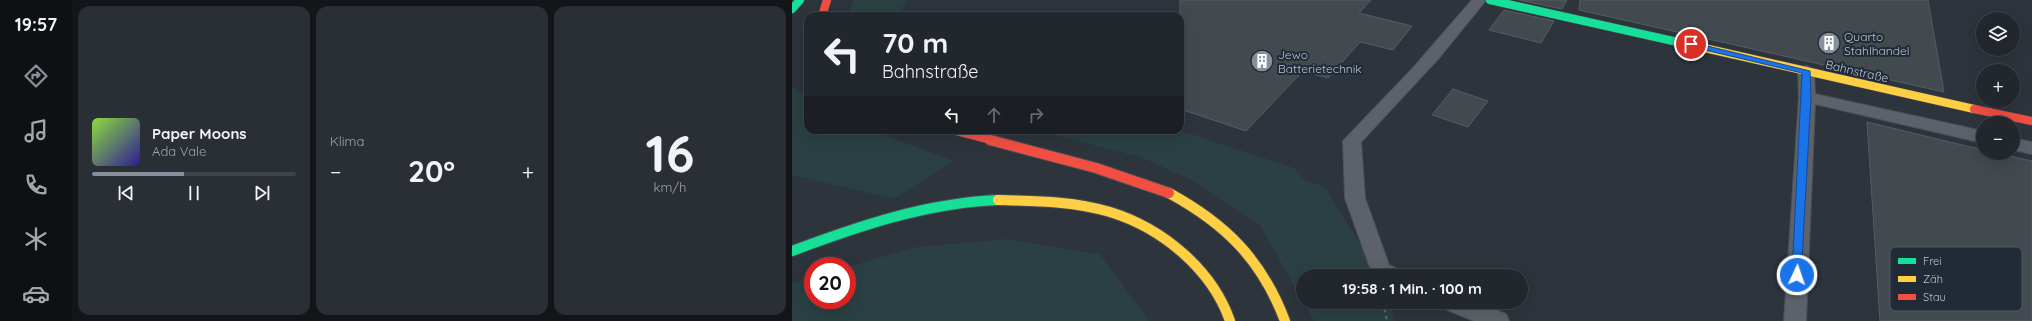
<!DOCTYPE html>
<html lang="de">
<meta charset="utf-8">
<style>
:root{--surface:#22272d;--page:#2a2f35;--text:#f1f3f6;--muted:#a2a5aa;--line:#3f4449;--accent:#87909a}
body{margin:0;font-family:Quicksand,sans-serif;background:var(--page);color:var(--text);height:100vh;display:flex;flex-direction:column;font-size:15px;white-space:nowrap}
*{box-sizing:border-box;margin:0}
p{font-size:13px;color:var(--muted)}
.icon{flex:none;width:22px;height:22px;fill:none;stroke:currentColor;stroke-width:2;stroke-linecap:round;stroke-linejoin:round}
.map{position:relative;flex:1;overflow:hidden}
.drawer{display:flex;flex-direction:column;gap:6px;padding:6px;background:#131519;width:720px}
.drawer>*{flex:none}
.hud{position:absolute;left:12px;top:12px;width:380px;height:122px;border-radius:12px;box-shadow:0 4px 16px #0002,0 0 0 1px var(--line);background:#22272d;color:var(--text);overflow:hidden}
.buttons{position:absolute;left:1184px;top:12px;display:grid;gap:8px}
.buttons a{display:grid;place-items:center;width:44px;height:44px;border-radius:50%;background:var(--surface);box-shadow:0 4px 16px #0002,0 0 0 1px var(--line);font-size:20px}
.speed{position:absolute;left:12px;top:257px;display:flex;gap:8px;font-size:20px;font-weight:700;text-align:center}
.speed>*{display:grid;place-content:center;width:52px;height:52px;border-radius:50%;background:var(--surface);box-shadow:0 4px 16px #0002,0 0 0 1px var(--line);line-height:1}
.speed .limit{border:6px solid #d22;background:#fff;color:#111}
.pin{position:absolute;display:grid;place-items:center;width:34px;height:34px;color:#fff;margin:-17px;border:2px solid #fff;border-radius:50%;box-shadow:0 1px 4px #0007}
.me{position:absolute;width:44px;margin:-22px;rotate:3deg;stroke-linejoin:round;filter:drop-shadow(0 0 3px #0008)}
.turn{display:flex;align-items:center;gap:14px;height:84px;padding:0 12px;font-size:18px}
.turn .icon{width:52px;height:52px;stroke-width:2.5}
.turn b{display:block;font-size:28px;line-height:34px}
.lanes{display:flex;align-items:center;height:38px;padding:0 12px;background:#0003;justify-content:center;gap:20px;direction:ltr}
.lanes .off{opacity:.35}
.big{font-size:30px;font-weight:800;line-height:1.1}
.drawer .card{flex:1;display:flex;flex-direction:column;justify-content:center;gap:6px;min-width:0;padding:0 14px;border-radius:12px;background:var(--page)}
.drawer .dial{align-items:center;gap:0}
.dial b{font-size:52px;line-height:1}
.song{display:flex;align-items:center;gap:12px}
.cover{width:48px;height:48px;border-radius:6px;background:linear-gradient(135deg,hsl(90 70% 55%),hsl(250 70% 35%))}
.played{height:4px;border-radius:2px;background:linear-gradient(90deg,var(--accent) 45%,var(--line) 45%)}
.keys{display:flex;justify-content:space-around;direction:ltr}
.heat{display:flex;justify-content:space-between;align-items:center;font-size:22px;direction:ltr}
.drawer .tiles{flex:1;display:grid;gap:6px;grid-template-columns:repeat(3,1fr)}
.trip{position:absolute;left:504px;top:269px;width:232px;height:40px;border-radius:20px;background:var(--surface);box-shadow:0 4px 16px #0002,0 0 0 1px var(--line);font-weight:800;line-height:40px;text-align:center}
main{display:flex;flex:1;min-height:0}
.tabs{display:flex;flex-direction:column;width:72px;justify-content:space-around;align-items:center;background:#0e1012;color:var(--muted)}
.tabs .icon{width:28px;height:28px}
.tabs .active{color:var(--accent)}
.tabs b{font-size:18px;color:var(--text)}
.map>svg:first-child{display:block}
</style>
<main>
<nav class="tabs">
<b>19:57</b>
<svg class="icon active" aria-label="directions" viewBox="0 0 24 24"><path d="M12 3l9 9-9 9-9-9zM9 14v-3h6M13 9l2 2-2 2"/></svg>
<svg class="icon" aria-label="music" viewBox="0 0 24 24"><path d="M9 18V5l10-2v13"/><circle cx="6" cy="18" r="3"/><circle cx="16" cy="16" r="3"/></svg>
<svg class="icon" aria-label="phone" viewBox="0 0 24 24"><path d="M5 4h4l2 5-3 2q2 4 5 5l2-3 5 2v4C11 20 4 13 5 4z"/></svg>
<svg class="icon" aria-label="climate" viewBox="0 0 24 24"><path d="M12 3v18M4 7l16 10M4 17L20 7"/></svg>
<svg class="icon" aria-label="car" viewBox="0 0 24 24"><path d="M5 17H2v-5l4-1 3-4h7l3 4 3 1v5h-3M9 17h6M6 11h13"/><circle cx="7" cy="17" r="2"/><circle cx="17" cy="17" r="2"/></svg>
</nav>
<section class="drawer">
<div class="tiles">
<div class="card">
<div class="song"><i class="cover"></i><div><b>Paper Moons</b><p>Ada Vale</p></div></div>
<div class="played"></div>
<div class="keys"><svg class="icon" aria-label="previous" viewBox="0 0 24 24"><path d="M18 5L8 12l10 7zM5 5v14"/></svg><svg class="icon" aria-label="pause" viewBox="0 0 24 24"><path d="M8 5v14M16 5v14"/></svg><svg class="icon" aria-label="next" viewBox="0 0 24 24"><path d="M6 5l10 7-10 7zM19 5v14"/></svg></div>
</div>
<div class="card"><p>Klima</p>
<div class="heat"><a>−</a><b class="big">20°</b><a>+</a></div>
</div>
<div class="card dial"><b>16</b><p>km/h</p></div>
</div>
</section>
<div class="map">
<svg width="1240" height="321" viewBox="0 0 1240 321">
<rect width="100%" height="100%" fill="#2d343c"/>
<path fill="#2a4042" d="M62,0h54l-7,10 1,6h-52v-7z
M0,87l16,11v32h62l84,31 -60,38 -102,-24z
M241,130h146l115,38 11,12 20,7 55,89h-77v26l-43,-77 -63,-42 -56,-26z
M214,239l94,15 49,67h-357v-38l21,-6v23h34v-33l69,-20z
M511,302h87l4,19h-80z"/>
<path fill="#42494f" stroke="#555c63" d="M388,0h191l-12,13 53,13 -19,24 -33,-8 -32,36 -25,-7 -57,60 -66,-22z
M727,0h48l-5,9z
M788,0h348l16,92 -365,-82z
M712,10l50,11 -13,22 -52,-13z
M661,89l35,12 -20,26 -36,-12z
M1075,122l116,28v3h14l35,8v160h-152z"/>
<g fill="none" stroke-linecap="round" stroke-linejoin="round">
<g stroke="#4b5056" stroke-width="2">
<path id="lane" d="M680,0h14l-47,58 -78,84 4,56 24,67 10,5 4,6h-30l-28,-78 -2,-57 69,-72z
M1014,66l5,2 3,3 1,23 168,37v12l-168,-39 -9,217h-22l15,-224 -1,-26 3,-3z
M1221,138l19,4v12l-19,-4z
M650,302h35l29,12 3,7h-35l-29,-12z"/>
</g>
<g stroke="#4b5056" stroke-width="9">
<path id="fast-far1" d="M698,0l201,45
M0,9l8,-9"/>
</g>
<g stroke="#4b5056" stroke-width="12">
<path id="fast" d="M0,251c67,-25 134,-48 206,-51"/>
</g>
<g stroke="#4b5056" stroke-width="9">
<path id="slow-far1" d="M899,45l283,64"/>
</g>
<g stroke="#4b5056" stroke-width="12">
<path id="slow" d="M377,193c57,31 93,67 116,128
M206,200c37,1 76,1 112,12 52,16 102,57 120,109"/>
</g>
<g stroke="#4b5056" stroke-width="9">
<path id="jam-far1" d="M30,16l5,-16
M1182,109l58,12
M160,130l42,11"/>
</g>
<g stroke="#4b5056" stroke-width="12">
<path id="jam" d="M198,140l106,28 73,25"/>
</g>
<path stroke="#5b6166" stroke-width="2.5" stroke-dasharray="3.5 3.5" stroke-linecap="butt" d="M591,302l4,19"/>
<use href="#lane" fill="#5d626a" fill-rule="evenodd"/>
<use href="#fast-far1" stroke="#16e098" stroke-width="8"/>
<use href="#fast" stroke="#16e098" stroke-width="10"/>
<use href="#slow-far1" stroke="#ffcf43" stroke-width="8"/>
<use href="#slow" stroke="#ffcf43" stroke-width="10"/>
<use href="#jam-far1" stroke="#f24e42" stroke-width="8"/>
<use href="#jam" stroke="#f24e42" stroke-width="10"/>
</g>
<path fill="#1a73e8" stroke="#114b97" d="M899,42l119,29 1,26 -10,181 -4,1 -5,-4 10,-202 -114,-27 -1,-2z"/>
<defs>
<g id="building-disc" transform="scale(1.15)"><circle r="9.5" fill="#87909a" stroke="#202b37"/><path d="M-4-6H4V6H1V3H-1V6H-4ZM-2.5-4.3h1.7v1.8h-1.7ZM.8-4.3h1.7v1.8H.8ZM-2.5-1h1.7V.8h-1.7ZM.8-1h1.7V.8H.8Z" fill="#fff"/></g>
</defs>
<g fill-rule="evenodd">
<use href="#building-disc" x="1037" y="43"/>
<use href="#building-disc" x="470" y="61"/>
</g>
<g text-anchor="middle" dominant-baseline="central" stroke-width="4" stroke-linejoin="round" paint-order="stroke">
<g font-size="12" fill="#b8c1cc" stroke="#202b37" text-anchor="start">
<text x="1052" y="36">Quarto<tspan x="1052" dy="14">Stahlhandel</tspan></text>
<text x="486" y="54">Jewo<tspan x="486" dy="14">Batterietechnik</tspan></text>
</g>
<g font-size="12" fill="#b8c1cc" stroke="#202b37">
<text transform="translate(1065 71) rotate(13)">Bahnstraße</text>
</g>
</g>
<rect x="1098" y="247" width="132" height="64" rx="6" fill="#202b37" stroke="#4e5864" stroke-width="1"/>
<rect x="1106" y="258" width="18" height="6" fill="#16e098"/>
<rect x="1106" y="276" width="18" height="6" fill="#ffcf43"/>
<rect x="1106" y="294" width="18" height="6" fill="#f24e42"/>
<g font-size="11" fill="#b8c1cc">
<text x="1131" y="265">Frei</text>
<text x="1131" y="283">Zäh</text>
<text x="1131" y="301">Stau</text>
</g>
</svg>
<div class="buttons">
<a><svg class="icon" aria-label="layers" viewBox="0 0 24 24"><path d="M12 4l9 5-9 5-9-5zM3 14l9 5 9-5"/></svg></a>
<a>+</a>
<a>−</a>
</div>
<div class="speed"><div class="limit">20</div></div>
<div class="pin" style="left:899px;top:44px;background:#d93025"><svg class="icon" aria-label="arrive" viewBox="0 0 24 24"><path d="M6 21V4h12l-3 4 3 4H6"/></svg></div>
<svg class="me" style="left:1005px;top:275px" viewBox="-20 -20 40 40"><circle r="17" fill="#1a73e8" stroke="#fff" stroke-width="3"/><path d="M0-11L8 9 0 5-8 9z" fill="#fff"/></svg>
<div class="trip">19:58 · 1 Min. · 100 m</div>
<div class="hud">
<div class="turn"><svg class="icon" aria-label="left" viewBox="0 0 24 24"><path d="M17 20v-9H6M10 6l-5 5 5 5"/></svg><div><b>70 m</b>Bahnstraße</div></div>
<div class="lanes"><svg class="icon" aria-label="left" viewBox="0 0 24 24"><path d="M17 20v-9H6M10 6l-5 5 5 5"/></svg><svg class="icon off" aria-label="ahead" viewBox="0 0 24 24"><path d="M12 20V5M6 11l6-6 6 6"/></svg><svg class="icon off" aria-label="right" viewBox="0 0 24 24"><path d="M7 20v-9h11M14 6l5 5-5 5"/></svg></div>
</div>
</div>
</main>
